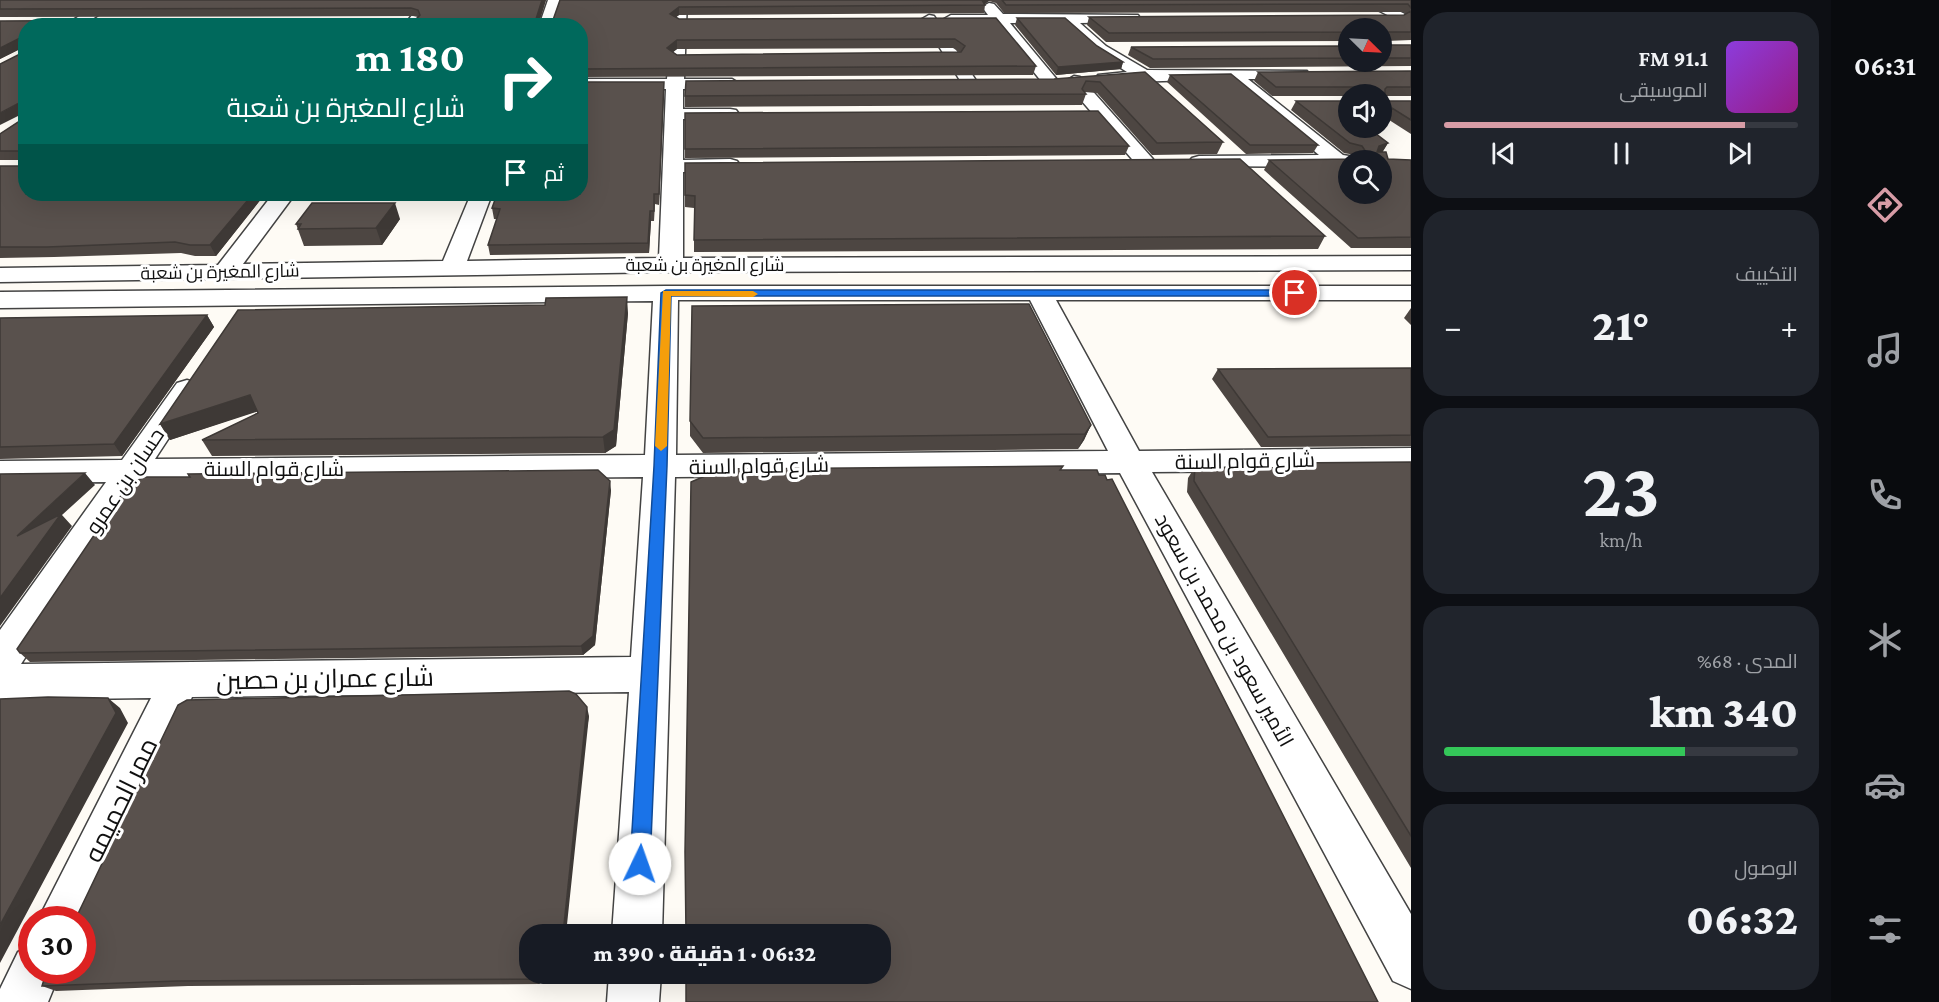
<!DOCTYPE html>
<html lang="ar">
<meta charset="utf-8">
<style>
:root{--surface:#171b24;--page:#20242c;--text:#f1f3f6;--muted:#9ea1a6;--line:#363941;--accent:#d79ca6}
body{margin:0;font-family:"Crimson Pro",Cairo,serif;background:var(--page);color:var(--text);direction:rtl;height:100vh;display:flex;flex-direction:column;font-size:22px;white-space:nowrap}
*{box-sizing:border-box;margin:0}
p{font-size:20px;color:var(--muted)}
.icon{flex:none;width:33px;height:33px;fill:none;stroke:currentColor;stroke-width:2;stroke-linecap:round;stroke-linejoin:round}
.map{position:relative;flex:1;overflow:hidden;direction:ltr}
.details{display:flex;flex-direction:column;gap:12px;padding:12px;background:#0d0f14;width:420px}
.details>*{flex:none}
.guide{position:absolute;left:18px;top:18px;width:570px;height:183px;border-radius:24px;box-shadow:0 6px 24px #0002;direction:rtl;background:#00695c;color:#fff;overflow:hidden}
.needle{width:39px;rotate:114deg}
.fabs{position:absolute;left:1338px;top:18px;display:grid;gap:12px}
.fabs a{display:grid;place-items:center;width:54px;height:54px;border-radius:50%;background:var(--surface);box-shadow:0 6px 24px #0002;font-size:30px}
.speed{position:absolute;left:18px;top:906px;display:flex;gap:12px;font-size:30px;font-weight:700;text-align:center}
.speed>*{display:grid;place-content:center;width:78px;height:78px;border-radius:50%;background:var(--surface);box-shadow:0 6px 24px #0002;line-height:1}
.speed .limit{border:9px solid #d22;background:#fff;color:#111}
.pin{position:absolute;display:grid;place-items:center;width:51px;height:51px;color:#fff;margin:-26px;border:3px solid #fff;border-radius:50%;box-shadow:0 2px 6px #0007}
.me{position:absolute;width:66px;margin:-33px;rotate:3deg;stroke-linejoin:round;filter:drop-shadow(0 0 4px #0008)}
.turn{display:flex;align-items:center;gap:21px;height:126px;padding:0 24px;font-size:27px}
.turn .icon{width:78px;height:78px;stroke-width:2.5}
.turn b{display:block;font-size:42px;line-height:51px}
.then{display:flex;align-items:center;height:57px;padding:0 24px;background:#0003;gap:12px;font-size:22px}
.big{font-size:45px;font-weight:800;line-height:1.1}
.details .tile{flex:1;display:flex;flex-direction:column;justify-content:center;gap:9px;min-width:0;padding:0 21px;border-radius:24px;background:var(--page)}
.details .dial{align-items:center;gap:0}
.dial b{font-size:78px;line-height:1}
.song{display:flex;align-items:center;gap:18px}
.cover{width:72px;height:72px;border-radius:9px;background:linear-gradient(135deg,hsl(270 70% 55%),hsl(310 70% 35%))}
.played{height:6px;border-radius:3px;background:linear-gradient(90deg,var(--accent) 85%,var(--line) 85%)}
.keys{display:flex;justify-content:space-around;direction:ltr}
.heat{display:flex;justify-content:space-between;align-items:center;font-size:33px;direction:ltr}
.charge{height:9px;border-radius:4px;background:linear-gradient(90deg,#34c759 68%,var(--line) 0)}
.trip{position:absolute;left:519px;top:924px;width:372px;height:60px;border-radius:24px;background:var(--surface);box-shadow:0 6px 24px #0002;font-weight:800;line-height:60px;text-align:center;direction:rtl}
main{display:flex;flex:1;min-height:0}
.tab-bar{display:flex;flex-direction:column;width:108px;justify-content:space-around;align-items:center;background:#090b0e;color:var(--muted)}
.tab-bar .icon{width:42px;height:42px}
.tab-bar .active{color:var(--accent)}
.tab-bar b{font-size:27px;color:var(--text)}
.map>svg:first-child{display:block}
</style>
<main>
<nav class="tab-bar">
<b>06:31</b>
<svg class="icon active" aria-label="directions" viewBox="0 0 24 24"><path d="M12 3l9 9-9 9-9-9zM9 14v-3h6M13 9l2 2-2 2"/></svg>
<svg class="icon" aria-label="music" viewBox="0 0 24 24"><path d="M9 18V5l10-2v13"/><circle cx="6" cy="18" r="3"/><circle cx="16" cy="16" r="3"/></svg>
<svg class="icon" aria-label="phone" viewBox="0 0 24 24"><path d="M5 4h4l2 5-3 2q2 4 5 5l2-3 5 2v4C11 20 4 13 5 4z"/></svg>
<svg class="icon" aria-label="climate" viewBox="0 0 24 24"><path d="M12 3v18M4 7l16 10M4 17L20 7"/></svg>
<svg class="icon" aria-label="car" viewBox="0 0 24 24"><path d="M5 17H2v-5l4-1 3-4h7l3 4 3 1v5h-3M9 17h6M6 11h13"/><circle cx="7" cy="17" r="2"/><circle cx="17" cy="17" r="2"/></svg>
<svg class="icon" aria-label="filters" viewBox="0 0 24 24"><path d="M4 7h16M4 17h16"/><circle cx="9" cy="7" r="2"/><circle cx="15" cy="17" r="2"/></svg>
</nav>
<section class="details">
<div class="tile">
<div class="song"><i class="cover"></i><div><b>91.1 FM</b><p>الموسيقى</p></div></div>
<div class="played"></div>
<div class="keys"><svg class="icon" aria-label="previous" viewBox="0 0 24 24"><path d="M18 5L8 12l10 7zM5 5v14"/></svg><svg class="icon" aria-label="pause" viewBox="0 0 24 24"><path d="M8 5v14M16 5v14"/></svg><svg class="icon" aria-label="next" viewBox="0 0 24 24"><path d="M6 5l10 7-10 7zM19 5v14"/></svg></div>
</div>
<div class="tile"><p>التكييف</p>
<div class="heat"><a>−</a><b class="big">21°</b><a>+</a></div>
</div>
<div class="tile dial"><b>23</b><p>km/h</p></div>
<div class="tile"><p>المدى · 68%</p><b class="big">340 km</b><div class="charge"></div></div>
<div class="tile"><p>الوصول</p><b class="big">06:32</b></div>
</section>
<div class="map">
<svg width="1411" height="1002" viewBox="0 0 1411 1002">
<rect width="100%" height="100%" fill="#fefbf5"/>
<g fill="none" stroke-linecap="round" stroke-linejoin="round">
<g stroke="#434343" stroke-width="3">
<path id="minor" d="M104,0h16l-38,26h-18z
M423,0h14l-18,26h-15z
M548,0h14l-9,26h-14z
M673,0h14l-3,79h48l8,5 -8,5h-49v20h47l6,1 3,4 -3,4 -6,1h-47v41l47,-1 7,2 3,4 -3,4 -7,2 -47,1v86l728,-2v14l-740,2 -671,10v-14l218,-3 55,-71h22l-52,70 200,-3 28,-67h21l-25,67 192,-3 7,-169h-86v-10h87z
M1358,0h18l35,17v10z
M989,3l5,1 9,10 135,1 2,3 -2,3 -5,1 -53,1 26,23 41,24 160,1 2,3 -2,3 -6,2h-53l95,76 12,2 3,3h-10v7l-156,-1 -3,-4 3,-4 7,-2 120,-1 -91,-76 -130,4 -2,-4 2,-4 29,-3 -31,-20 -32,-29h-54l49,59 -8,5 -6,-1 -50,-63h-44l-7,-4 7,-4h37l-6,-8z
M929,15l5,1 43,66 -2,4 -6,1 -8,-5 -39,-63z
M1074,76l6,1 72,81 3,4 -3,4h-14l-70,-81 -2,-4z
M666,286h745v14h-355l83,151 272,-3v22l-259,2 259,442v75l-18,-8 -273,-508 -445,4 -13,457h-50l17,-242 -437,5 -110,234v-11h-44l113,-222 -151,2v-70l106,-148 -106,1v-22l122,-1 55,-77 10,-3 10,3 4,6 -46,70 490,-4 8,-154 -653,7v-16zM678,300h352l78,151 -432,4zM643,477l-12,180 -610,7 119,-182z
M32,946v24h29l-13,32h-48v-13l18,-37z
M609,974h52l-2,28h-52z"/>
</g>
<use href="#minor" fill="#fff" fill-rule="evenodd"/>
</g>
<path fill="#4d4642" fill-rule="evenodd" d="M0,0h546l-6,19 13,1 7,-20h851v40l-25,1 1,4h24v21l-261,2 -22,-13 3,-8 217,-1v16h34v-34h-34v13l-242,1 -19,-17 2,-8 315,-2 1,-1 -1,-2 -400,1 -8,-10 -7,-2 -4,3v1l-1,8 -305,2 -3,2 3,2 317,-1 40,48 -3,9 -453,2v-51l-554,168h239l-49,62h-21l-14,-3 -127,4 -54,1v-92h21v-6h-21v-26l2,-1 19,-13 1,-67v-5l-22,11v-38l416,-2 2,-2 -5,-1 -413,1zM953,48l6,4 -282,3 -4,-3 4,-3z
M1017,18l80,28 26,16 -2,7 -65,6 -41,-50z
M1411,71v25h-26v3l3,2h23v33l-25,-16 -4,-24h-34v2h-76l-18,-15 4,-9z
M1145,72l78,70 -6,12 -65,1 -55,-62 -13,-1 2,2 -4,11 -397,2v-11l369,-17z
M1170,75l148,70 -5,8 -67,1 -79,-72z
M664,91l-5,114 -4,-1 -1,17h-3l-2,32 -159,2 -2,-10 9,-26h-3l-2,-11z
M1296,101l52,27h31l-4,6 13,9 -6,9 6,7 23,1v88h-60l-87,-78 5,-10 83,-1 3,-4 -11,-2 -53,-43z
M685,113l444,33 -4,9 -440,3z
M685,163l640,73 -7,13 -624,3v-44l-9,-1z
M400,219l-18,26 -78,1 -8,-22z
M1411,308v17l-7,-7z
M628,313l-12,133 -11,7 -393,3 -10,-16 56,-27 -1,-2 -87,29 -10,-16z
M207,315l7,12 -92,129 -122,3v-141z
M1411,368v78l-150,1 -49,-68 6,-10z
M690,421l401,4 -7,15 -6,9 -375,4 -13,-17z
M1411,462v406l-224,-376 1,-14 7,-11 89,1 3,-5z
M188,474l423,16 -16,155 -12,10 -553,7 -10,-9 169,-176z
M589,716l-40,258 -10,10 -351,2 -132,5 -14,-5z"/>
<path fill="#3e3936" d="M542,0h4l-8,26 -2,-7z
M981,0h9l-7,5z
M679,7v8l-9,7v-8z
M22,37l4,9 -26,13v-11z
M677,40v9l-10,8v-9z
M1123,62l-2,7 -65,6 2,-8z
M664,82v9l-5,114v-11z
M21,102l5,10 -26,13v-12z
M1388,143l-6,10 -9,2 6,-9z
M253,194h12l-49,62 -6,-11z
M395,203l5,16 -18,26 -6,-17z
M650,211l1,10 -2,32 -1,-10z
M627,297l1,16 -12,133 -11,7 -2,-16z
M207,315l7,12 -92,129 -8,-12z
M250,395l9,16 -89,29 -10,-16z
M1091,425l-7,15 -6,9 7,-15z
M85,473l10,12 -33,30 10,11 -72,100v-28l17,-62z
M610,481l1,9 -16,155 -12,10 -2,-9z
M108,698l12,10 8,15 -128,240v-38z
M587,707l2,9 -23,218h-3z
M540,974h9l-10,10 -4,-5z"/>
<path fill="#59514d" stroke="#3e3936" stroke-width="1.5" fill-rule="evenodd" d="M0,0h542l-6,19 17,1 7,-20h422l3,5 -306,2 -9,7 9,5 317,-1 40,48 -456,3v-43h-554v168h227l-43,51h-20l-15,-3 -128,5h-47v-81h21v-15h-21v-17l21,-14v-18l-21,11v-49l22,-11v-16l-22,11v-27l416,-2 4,-4 -2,-5 -7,-2 -411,1zM955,39l10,7 -4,6 -284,3 -10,-7 10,-8z
M1002,0h409v8l-3,-4 -402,1z
M1411,11v21h-24l-3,3 3,10h24v13h-29v-30h-34v4l-239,1 -20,-16 315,-2z
M1017,18h48l32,28 26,16 -65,5z
M1348,46v12l-195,1 -22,-12z
M1411,71v16h-24l-2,2v10l3,2h23v19l-19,-12 -10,15v-29h-27v-7h-79l-18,-15z
M1145,72l78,70 -66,1 -57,-61 -14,-1 -4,8 4,5 -401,2 1,-15 368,-2z
M1231,74l87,71h-68l-80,-70z
M580,82h84l-5,112h-5v17h-4l-2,32 -160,2 12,-36 -8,-1 5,-14h83z
M1296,101h52v27h31l-4,5 13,10 -9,3 -2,6h9l2,7 23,1v77l-53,1 -89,-78 85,-1 2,-7h10l-4,-6 -12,-3zM1348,160h34v34h-34z
M1098,111l31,35 -444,3v-36z
M1240,159l85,77 -631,4 1,-44 -10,-1v-32z
M312,203h83l-19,25 -78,1 3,-5h-5z
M627,297l-13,133 -11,7 -401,3 56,-27 -8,-18 -90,29 78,-114 307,-5 1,-7z
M1029,304l62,121 -6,9 -382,4 -13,-17 2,-115z
M207,315l-93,129 -114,3v-129z
M1411,368v67l-143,2 -50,-68z
M1411,462v374l-217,-355 1,-14 96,1 -4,-5z
M1063,466l-3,4h37l2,5h6l2,5 5,-1 266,523h-692v-28h194v-40h-194l-1,-82 6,-370 30,-13z
M598,470l12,11 -17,155 -12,10 -561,7 -3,-4 111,-164 16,-8h46l-2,-3z
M85,473l-68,63 44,-22 -61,84v-124z
M569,691l7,3 11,13 -24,227h-33v40h10l-5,5 -358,2 -135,5 5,-16h35v-50h-7l103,-215 9,-5z
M48,697l60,1 8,15 -116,212v-226z
M60,916h8l-1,4h-8z"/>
<path fill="#1a73e8" stroke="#114b97" stroke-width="1.5" d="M666,290h629l5,3 -5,3h-624l-4,170 -17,398 -3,6 -7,3 -7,-3 -3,-6 24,-398 7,-173z"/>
<path fill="#f59e0b" d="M663,291h90l5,3 -5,3 -82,-1 -4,150 -6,5 -6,-5z"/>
<g text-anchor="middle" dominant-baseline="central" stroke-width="6" stroke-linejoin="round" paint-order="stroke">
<g font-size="18" fill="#101010" stroke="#fff">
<text x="705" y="265">شارع المغيرة بن شعبة</text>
<text transform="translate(220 272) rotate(-1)">شارع المغيرة بن شعبة</text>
</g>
<g font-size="21" fill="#101010" stroke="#fff">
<text transform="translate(1245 461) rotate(-1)">شارع قوام السنة</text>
<text transform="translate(759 466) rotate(-1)">شارع قوام السنة</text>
<text x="274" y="469">شارع قوام السنة</text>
<text transform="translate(125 481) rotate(-56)">حسان بن عمرو</text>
<text transform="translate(1224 630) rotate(61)">الأمير سعود بن محمد بن سعود</text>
</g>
<g font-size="26" fill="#101010" stroke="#fff">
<text transform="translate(325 679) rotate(-1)">شارع عمران بن حصين</text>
<text transform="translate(121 800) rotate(-64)">ممر الحميمه</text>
</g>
</g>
</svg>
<div class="fabs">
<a><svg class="needle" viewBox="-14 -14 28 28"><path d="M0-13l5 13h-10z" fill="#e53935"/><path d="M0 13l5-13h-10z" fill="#9ea1a6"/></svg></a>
<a><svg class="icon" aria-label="sound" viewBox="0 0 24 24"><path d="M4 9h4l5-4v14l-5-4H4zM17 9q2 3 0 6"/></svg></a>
<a><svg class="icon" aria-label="search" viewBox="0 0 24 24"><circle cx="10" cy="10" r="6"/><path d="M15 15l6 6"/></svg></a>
</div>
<div class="speed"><div class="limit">30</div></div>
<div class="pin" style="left:1295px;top:293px;background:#d93025"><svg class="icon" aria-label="arrive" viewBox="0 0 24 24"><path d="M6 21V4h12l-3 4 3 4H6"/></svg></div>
<svg class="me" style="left:640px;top:864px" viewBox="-20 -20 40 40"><circle r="19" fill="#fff"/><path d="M0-13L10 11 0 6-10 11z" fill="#1a73e8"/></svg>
<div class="trip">06:32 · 1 دقيقة · 390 m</div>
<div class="guide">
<div class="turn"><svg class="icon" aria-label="right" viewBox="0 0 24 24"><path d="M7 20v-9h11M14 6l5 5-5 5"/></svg><div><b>180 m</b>شارع المغيرة بن شعبة</div></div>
<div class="then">ثم<svg class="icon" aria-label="arrive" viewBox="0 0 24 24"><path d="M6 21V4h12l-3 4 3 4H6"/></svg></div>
</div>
</div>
</main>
